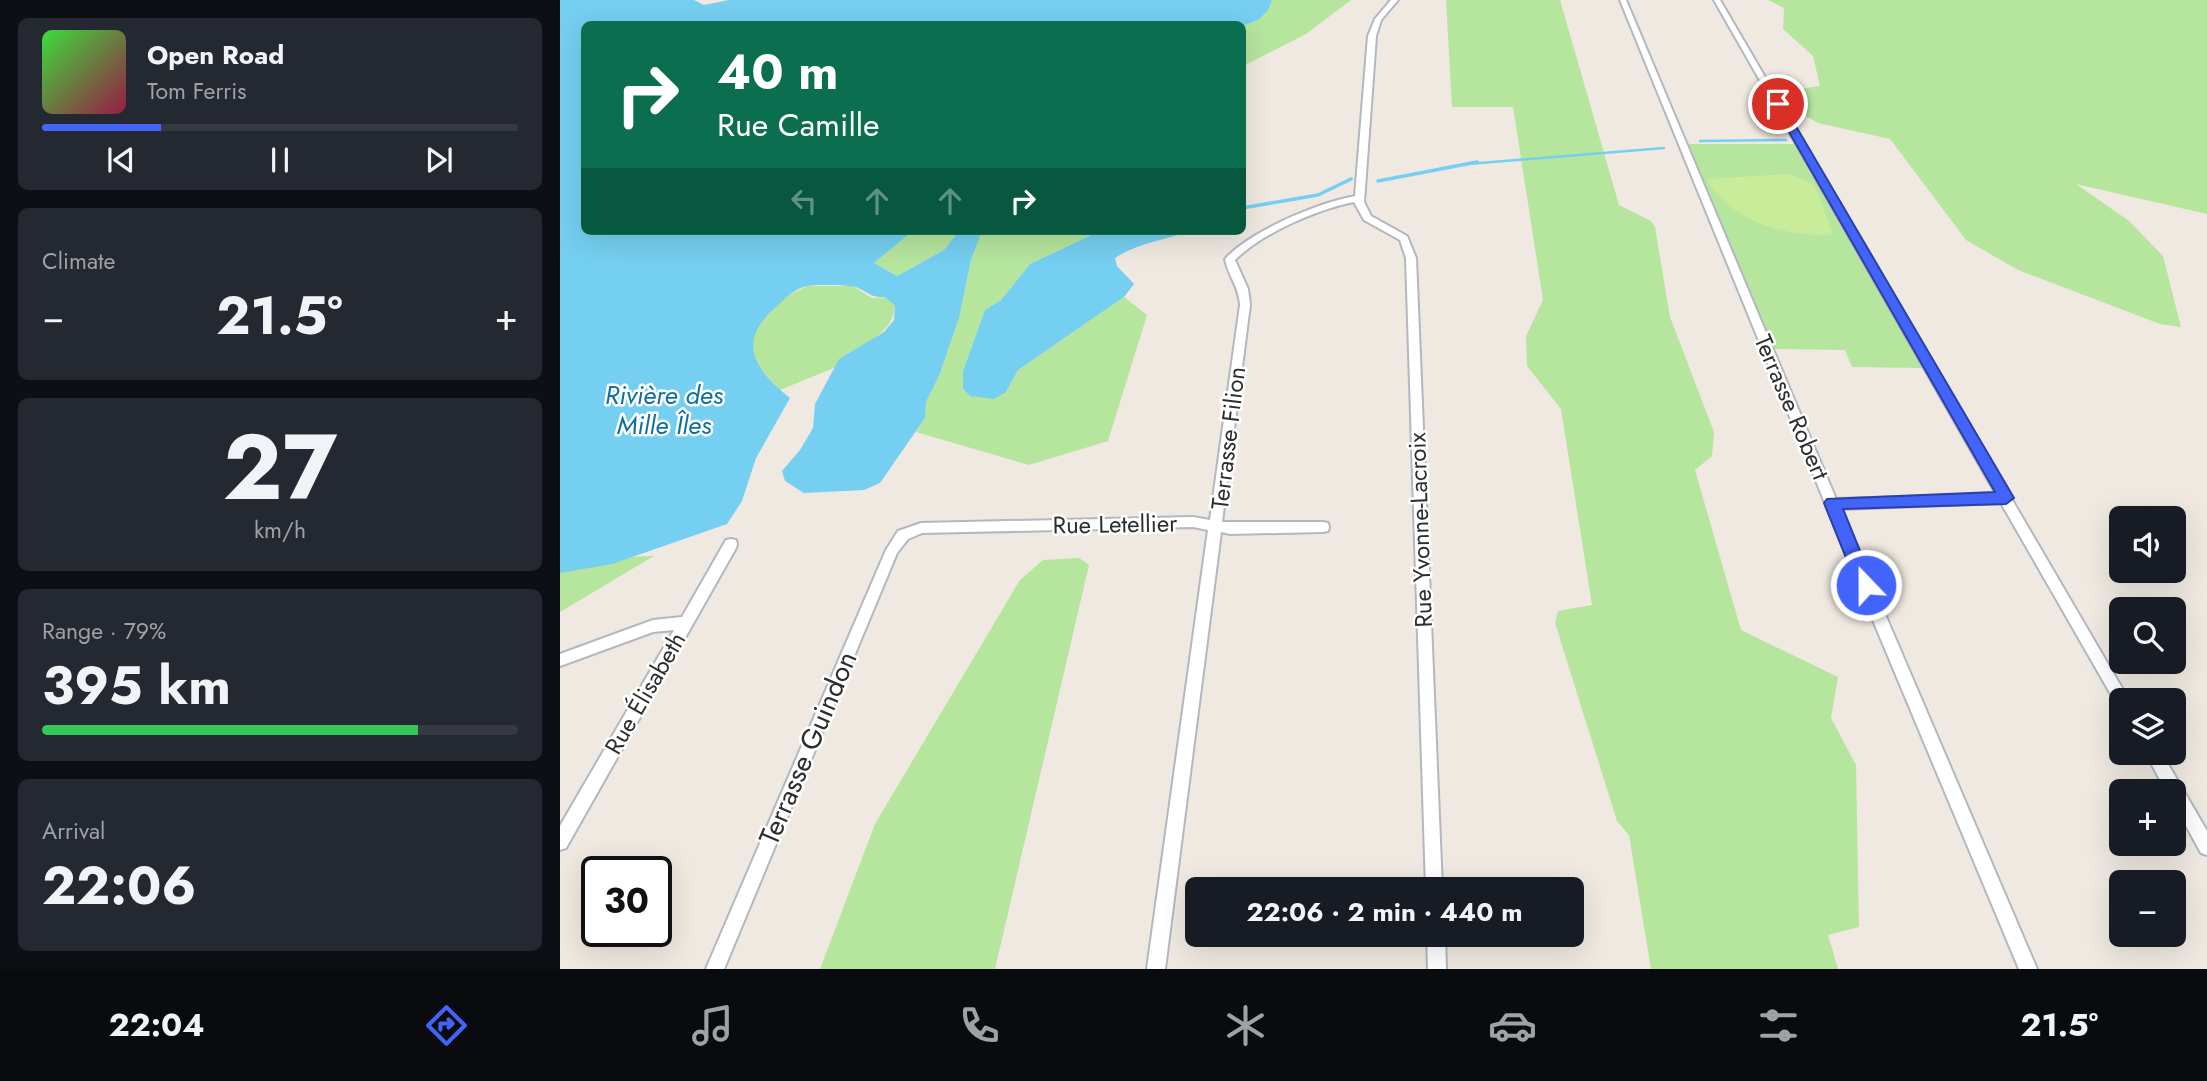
<!DOCTYPE html>
<meta charset="utf-8">
<style>
:root{--surface:#171b24;--page:#242831;--text:#f1f3f6;--muted:#9ea1a6;--line:#363941;--accent:#4264fb}
body{margin:0;font-family:Jost,sans-serif;background:var(--page);color:var(--text);height:100vh;display:flex;flex-direction:column;font-size:26px;white-space:nowrap}
*{box-sizing:border-box;margin:0}
p{font-size:23px;color:var(--muted)}
.icon{flex:none;width:38px;height:38px;fill:none;stroke:currentColor;stroke-width:2;stroke-linecap:round;stroke-linejoin:round}
.map{position:relative;flex:1;overflow:hidden}
.side{display:flex;flex-direction:column;gap:18px;padding:18px;background:#0d0f14;width:560px}
.side>*{flex:none}
.hud{position:absolute;left:21px;top:21px;width:665px;height:214px;border-radius:10px;box-shadow:0 7px 28px #0002;background:#0b6e4f;color:#fff;overflow:hidden}
.tools{position:absolute;left:1549px;top:506px;display:grid;gap:14px}
.tools a{display:grid;place-items:center;width:77px;height:77px;border-radius:10px;background:var(--surface);box-shadow:0 7px 28px #0002;font-size:35px}
.speed{position:absolute;left:21px;top:856px;display:flex;gap:14px;font-size:35px;font-weight:700;text-align:center}
.speed>*{display:grid;place-content:center;width:91px;height:91px;border-radius:50%;background:var(--surface);box-shadow:0 7px 28px #0002;line-height:1}
.speed .limit{border:4px solid #111;border-radius:10px;background:#fff;color:#111}
.pin{position:absolute;display:grid;place-items:center;width:60px;height:60px;color:#fff;margin:-30px;border:4px solid #fff;border-radius:50%;box-shadow:0 2px 7px #0007}
.me{position:absolute;width:77px;margin:-38px;rotate:338deg;stroke-linejoin:round;filter:drop-shadow(0 0 5px #0008)}
.turn{display:flex;align-items:center;gap:24px;height:147px;padding:0 21px;font-size:32px}
.turn .icon{width:91px;height:91px;stroke-width:2.5}
.turn b{display:block;font-size:49px;line-height:60px}
.lanes{display:flex;align-items:center;height:66px;padding:0 21px;background:#0003;justify-content:center;gap:35px;direction:ltr}
.lanes .off{opacity:.35}
.big{font-size:52px;font-weight:700;line-height:1.1}
.side .widget{flex:1;display:flex;flex-direction:column;justify-content:center;gap:10px;min-width:0;padding:0 24px;border-radius:10px;background:var(--page)}
.side .dial{align-items:center;gap:0}
.dial b{font-size:91px;line-height:1}
.song{display:flex;align-items:center;gap:21px}
.cover{width:84px;height:84px;border-radius:10px;background:linear-gradient(135deg,hsl(120 70% 55%),hsl(340 70% 35%))}
.played{height:7px;border-radius:4px;background:linear-gradient(90deg,var(--accent) 25%,var(--line) 25%)}
.keys{display:flex;justify-content:space-around;direction:ltr}
.heat{display:flex;justify-content:space-between;align-items:center;font-size:38px;direction:ltr}
.charge{height:10px;border-radius:5px;background:linear-gradient(90deg,#34c759 79%,var(--line) 0)}
.trip{position:absolute;left:625px;top:877px;width:399px;height:70px;border-radius:10px;background:var(--surface);box-shadow:0 7px 28px #0002;font-weight:700;line-height:70px;text-align:center}
.menu{display:flex;height:112px;justify-content:space-around;align-items:center;background:#090b0e;color:var(--muted)}
.menu .icon{width:49px;height:49px}
.menu .on{color:var(--accent)}
.menu b{font-size:32px;color:var(--text)}
main{display:flex;flex:1;min-height:0}
.map>svg:first-child{display:block}
</style>
<main>
<section class="side">
<div class="widget">
<div class="song"><i class="cover"></i><div><b>Open Road</b><p>Tom Ferris</p></div></div>
<div class="played"></div>
<div class="keys"><svg class="icon" aria-label="previous" viewBox="0 0 24 24"><path d="M18 5L8 12l10 7zM5 5v14"/></svg><svg class="icon" aria-label="pause" viewBox="0 0 24 24"><path d="M8 5v14M16 5v14"/></svg><svg class="icon" aria-label="next" viewBox="0 0 24 24"><path d="M6 5l10 7-10 7zM19 5v14"/></svg></div>
</div>
<div class="widget"><p>Climate</p>
<div class="heat"><a>−</a><b class="big">21.5°</b><a>+</a></div>
</div>
<div class="widget dial"><b>27</b><p>km/h</p></div>
<div class="widget"><p>Range · 79%</p><b class="big">395 km</b><div class="charge"></div></div>
<div class="widget"><p>Arrival</p><b class="big">22:06</b></div>
</section>
<div class="map">
<svg width="1647" height="969" viewBox="0 0 1647 969">
<rect width="100%" height="100%" fill="#efe9e1"/>
<path fill="#b6e59e" d="M712,0h79l-45,34 -63,32v-40l15,-6z
M886,0h114l59,205 32,16 4,6 15,90 44,115 -2,24 -17,14 46,160 97,47 -7,41 25,47 3,162 -31,8 10,34h-187l-22,-134 -12,-14 -62,-198 3,-12 34,-6 -31,-196 -34,-43 -1,-30 17,-36 -30,-193h-61z
M1208,0h439v214l-131,-30 53,37 34,35 18,71 -21,-3 -142,-54 -52,-30 -76,-101 -72,-16 -26,-15 2,-18 26,-4 -7,-30 -30,-27 1,-21z
M1127,144h109l129,224 -73,-1 -7,-17 -70,-1z
M353,231h46l-15,19 -47,26 -23,-13z
M422,231h118l-70,33 -29,36 -16,10 -22,61v18l7,7 36,-4 12,-22 106,-73 23,18 -39,126 -79,24 -113,-33 9,-14 1,-16 13,-26 20,-58 12,-58z
M247,286h46l19,12 13,-1 10,9c-2,28 -33,39 -56,53l-3,8 -56,23c-7,-8 -16,-16 -22,-25 -20,-35 21,-67 49,-79z
M94,556l-94,56v-53z
M519,558l10,7 -94,404h-175l55,-145 145,-244 23,-20z"/>
<path fill="#c9ec9a" d="M1229,174l25,10 19,50c-46,5 -103,-14 -127,-55z"/>
<path fill="#75cff0" d="M0,0h134l10,5 25,-5h543l-4,10 -10,10 -15,6 -659,-2v207h329l-39,32 23,13 47,-26 15,-19h23l-11,29 -12,58 -20,58 -13,26 -1,16 -45,65 -16,7 -60,3 -19,-12 -3,-10 18,-21 13,-22 2,-24 24,-45 45,-27 10,-12 1,-14 -10,-9c-14,1 -17,-5 -29,-10 -5,-2 -43,-3 -49,-1 -12,2 -22,13 -31,21 -40,35 -22,62 14,91l-34,60 -14,43 -15,23 -115,40 -52,9z
M540,231h90c-25,9 -53,12 -75,27l2,8 17,18 -10,13 -106,73 -12,22 -12,7 -24,-3 -7,-7v-18l22,-61 16,-10 29,-36z"/>
<g fill="none" stroke-linecap="round" stroke-linejoin="round">
<path stroke="#75cff0" stroke-width="2.5" d="M1140,141l86,-1
M908,164l196,-16"/>
<path stroke="#75cff0" stroke-width="3.5" d="M818,181l99,-19
M682,208l76,-13 33,-16"/>
<g stroke="#b4b7c1" stroke-width="4">
<path id="minor" d="M831,0h7l-17,20 -5,16 -12,166 7,14 36,20 9,22 26,631h-16l-20,-631 -6,-18 -36,-20 -10,-18c-36,7 -92,31 -119,58l13,29 2,16 -28,217h101l5,1 1,4 -1,4 -5,1 -93,2 -9,-2 -56,437h-18l61,-439 -15,-3 -271,6 -14,6 -11,14 -173,416h-18l180,-419 12,-19 23,-8 272,-6 17,3 30,-215c-1,-19 -12,-29 -15,-46 25,-28 93,-56 130,-63l13,-160 7,-17z
M1060,0h6l210,499 160,-5 -282,-494h6l409,700h-8v6l-4,-1 -116,-202 -161,6 197,460h-18l-152,-363z
M171,539l5,1 1,4 -1,4 -170,300 -6,2v-24l114,-196 -21,2 -93,34v-12l93,-34 29,-3 44,-77z
M1585,752h16l46,79v24l-6,-2 -27,-49v-13h-8z
M867,934h18l1,35h-18z"/>
</g>
<use href="#minor" fill="#fff" fill-rule="evenodd"/>
</g>
<path fill="#4264fb" stroke="#2b41a3" stroke-width="2" d="M1215,102l8,2 231,394 -8,6 -163,5 31,76 -2,5 -6,2 -6,-2 -3,-5 -33,-82 3,-4 168,-7 -222,-388z"/>
<g text-anchor="middle" dominant-baseline="central" stroke-width="5" stroke-linejoin="round" paint-order="stroke">
<g font-size="24" fill="#2e2e2e" stroke="#fff">
<text transform="translate(1232 407) rotate(67)">Terrasse Robert</text>
<text transform="translate(668 438) rotate(-83)">Terrasse Filion</text>
<text transform="translate(555 524) rotate(-1)">Rue Letellier</text>
<text transform="translate(860 530) rotate(-92)">Rue Yvonne-Lacroix</text>
<text transform="translate(85 693) rotate(-60)">Rue Élisabeth</text>
</g>
<g font-size="26" font-style="italic" fill="#0d6fa3" stroke="#fff">
<text x="104" y="395">Rivière des<tspan x="104" dy="30">Mille Îles</tspan></text>
</g>
<g font-size="28" fill="#2e2e2e" stroke="#fff">
<text transform="translate(248 748) rotate(-67)">Terrasse Guindon</text>
</g>
</g>
</svg>
<div class="tools">
<a><svg class="icon" aria-label="sound" viewBox="0 0 24 24"><path d="M4 9h4l5-4v14l-5-4H4zM17 9q2 3 0 6"/></svg></a>
<a><svg class="icon" aria-label="search" viewBox="0 0 24 24"><circle cx="10" cy="10" r="6"/><path d="M15 15l6 6"/></svg></a>
<a><svg class="icon" aria-label="layers" viewBox="0 0 24 24"><path d="M12 4l9 5-9 5-9-5zM3 14l9 5 9-5"/></svg></a>
<a>+</a>
<a>−</a>
</div>
<div class="speed"><div class="limit">30</div></div>
<div class="pin" style="left:1218px;top:104px;background:#d93025"><svg class="icon" aria-label="arrive" viewBox="0 0 24 24"><path d="M6 21V4h12l-3 4 3 4H6"/></svg></div>
<svg class="me" style="left:1306px;top:585px" viewBox="-20 -20 40 40"><circle r="17" fill="#4264fb" stroke="#fff" stroke-width="3"/><path d="M0-11L8 9 0 5-8 9z" fill="#fff"/></svg>
<div class="trip">22:06 · 2 min · 440 m</div>
<div class="hud">
<div class="turn"><svg class="icon" aria-label="right" viewBox="0 0 24 24"><path d="M7 20v-9h11M14 6l5 5-5 5"/></svg><div><b>40 m</b>Rue Camille</div></div>
<div class="lanes"><svg class="icon off" aria-label="left" viewBox="0 0 24 24"><path d="M17 20v-9H6M10 6l-5 5 5 5"/></svg><svg class="icon off" aria-label="ahead" viewBox="0 0 24 24"><path d="M12 20V5M6 11l6-6 6 6"/></svg><svg class="icon off" aria-label="ahead" viewBox="0 0 24 24"><path d="M12 20V5M6 11l6-6 6 6"/></svg><svg class="icon" aria-label="right" viewBox="0 0 24 24"><path d="M7 20v-9h11M14 6l5 5-5 5"/></svg></div>
</div>
</div>
</main>
<nav class="menu">
<b>22:04</b>
<svg class="icon on" aria-label="directions" viewBox="0 0 24 24"><path d="M12 3l9 9-9 9-9-9zM9 14v-3h6M13 9l2 2-2 2"/></svg>
<svg class="icon" aria-label="music" viewBox="0 0 24 24"><path d="M9 18V5l10-2v13"/><circle cx="6" cy="18" r="3"/><circle cx="16" cy="16" r="3"/></svg>
<svg class="icon" aria-label="phone" viewBox="0 0 24 24"><path d="M5 4h4l2 5-3 2q2 4 5 5l2-3 5 2v4C11 20 4 13 5 4z"/></svg>
<svg class="icon" aria-label="climate" viewBox="0 0 24 24"><path d="M12 3v18M4 7l16 10M4 17L20 7"/></svg>
<svg class="icon" aria-label="car" viewBox="0 0 24 24"><path d="M5 17H2v-5l4-1 3-4h7l3 4 3 1v5h-3M9 17h6M6 11h13"/><circle cx="7" cy="17" r="2"/><circle cx="17" cy="17" r="2"/></svg>
<svg class="icon" aria-label="filters" viewBox="0 0 24 24"><path d="M4 7h16M4 17h16"/><circle cx="9" cy="7" r="2"/><circle cx="15" cy="17" r="2"/></svg>
<b>21.5°</b>
</nav>
